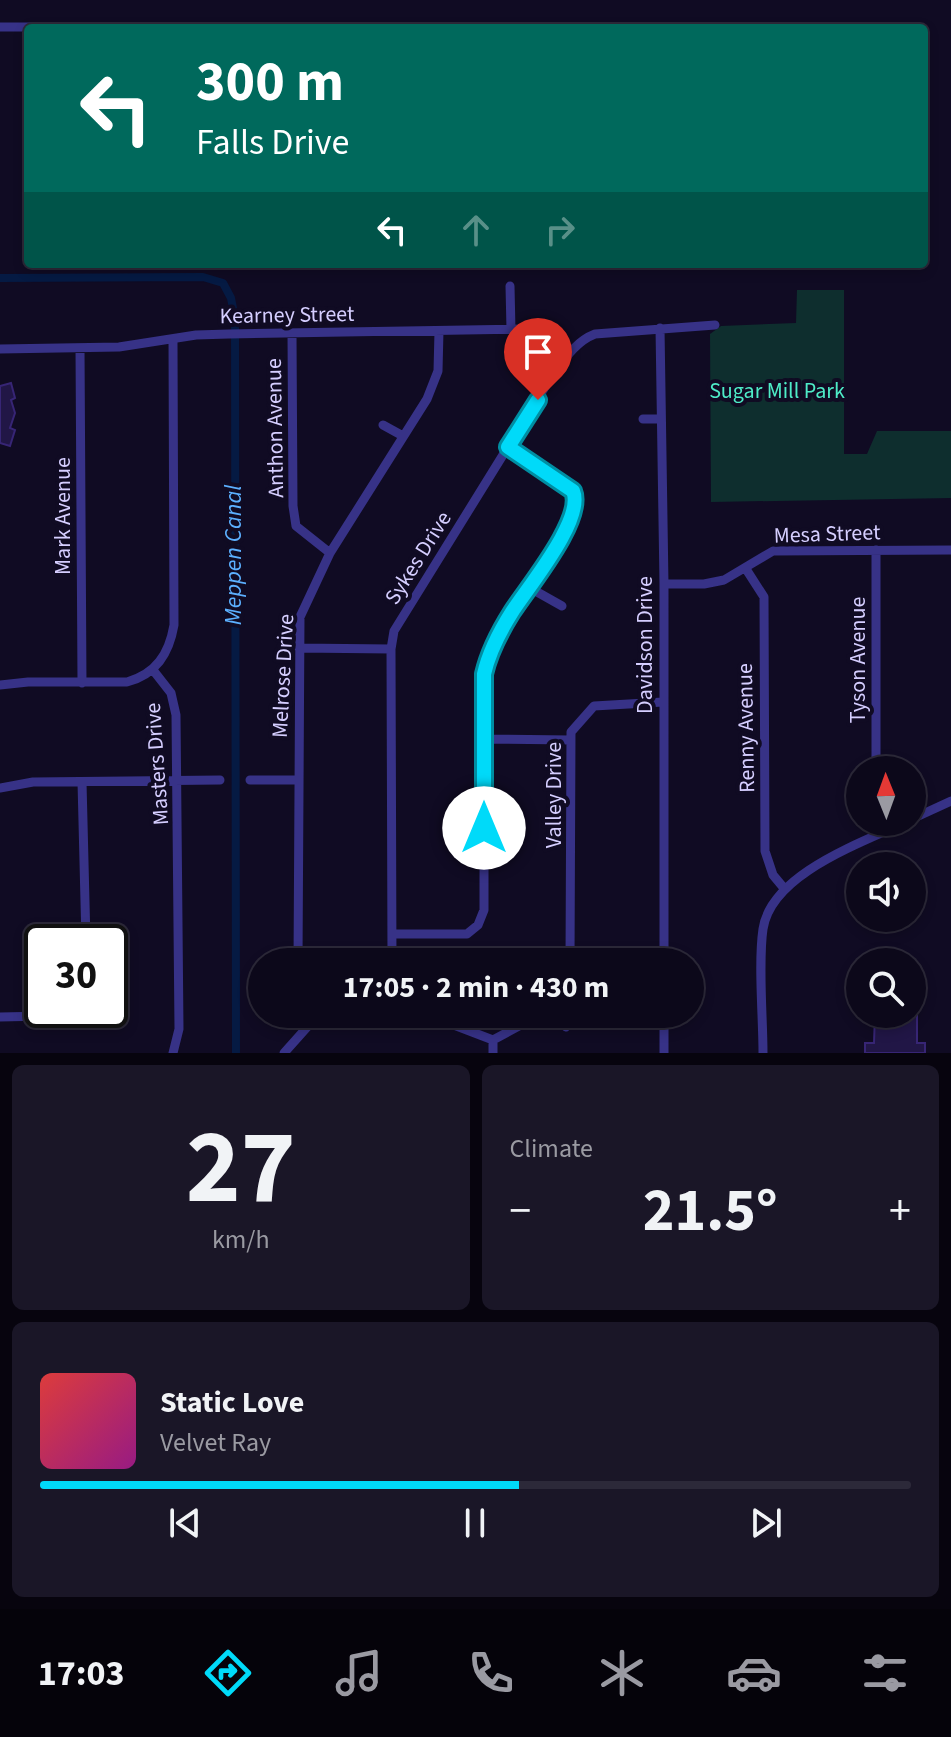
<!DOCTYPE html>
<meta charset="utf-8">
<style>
:root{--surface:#0c081a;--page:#1a1627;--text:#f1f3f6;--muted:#9a9aa2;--line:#2c2939;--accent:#00daf9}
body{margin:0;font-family:"Source Sans 3",sans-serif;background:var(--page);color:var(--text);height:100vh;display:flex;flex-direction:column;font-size:30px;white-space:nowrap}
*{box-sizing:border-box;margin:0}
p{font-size:26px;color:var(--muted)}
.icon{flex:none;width:44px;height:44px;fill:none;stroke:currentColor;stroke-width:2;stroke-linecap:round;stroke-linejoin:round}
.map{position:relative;height:1053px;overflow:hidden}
.panel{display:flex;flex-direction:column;gap:12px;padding:12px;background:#07040e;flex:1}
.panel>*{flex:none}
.hud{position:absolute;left:24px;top:24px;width:904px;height:244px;border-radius:8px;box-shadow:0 4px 12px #0003,0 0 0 2px var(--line);background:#00695c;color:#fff;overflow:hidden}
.needle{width:52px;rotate:359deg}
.buttons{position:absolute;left:846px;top:756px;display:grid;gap:16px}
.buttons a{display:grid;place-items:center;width:80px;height:80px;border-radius:50%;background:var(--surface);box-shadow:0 4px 12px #0003,0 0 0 2px var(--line);font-size:40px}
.speed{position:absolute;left:24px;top:924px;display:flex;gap:16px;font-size:40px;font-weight:700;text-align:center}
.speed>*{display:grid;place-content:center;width:104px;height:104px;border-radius:50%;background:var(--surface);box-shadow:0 4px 12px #0003,0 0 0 2px var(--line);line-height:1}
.speed .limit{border:4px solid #111;border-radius:12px;background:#fff;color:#111}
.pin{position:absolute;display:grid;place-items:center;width:68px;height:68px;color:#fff;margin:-82px -34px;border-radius:50% 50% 50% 0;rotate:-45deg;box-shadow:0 0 8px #0007}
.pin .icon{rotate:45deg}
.me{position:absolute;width:88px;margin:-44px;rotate:0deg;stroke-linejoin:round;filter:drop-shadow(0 0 6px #0008)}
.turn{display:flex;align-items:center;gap:28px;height:168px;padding:0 40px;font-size:36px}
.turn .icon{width:104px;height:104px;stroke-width:2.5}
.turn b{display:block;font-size:56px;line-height:68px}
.lanes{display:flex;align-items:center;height:76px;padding:0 40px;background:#0003;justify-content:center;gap:40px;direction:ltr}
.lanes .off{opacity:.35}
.big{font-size:60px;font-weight:700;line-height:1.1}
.panel .widget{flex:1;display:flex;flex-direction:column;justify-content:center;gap:12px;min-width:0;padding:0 28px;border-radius:12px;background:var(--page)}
.panel .dial{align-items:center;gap:0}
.dial b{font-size:104px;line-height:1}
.song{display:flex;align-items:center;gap:24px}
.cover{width:96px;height:96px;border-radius:12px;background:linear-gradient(135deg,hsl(0 70% 55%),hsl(310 70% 35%))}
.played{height:8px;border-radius:4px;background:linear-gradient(90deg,var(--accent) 55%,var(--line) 55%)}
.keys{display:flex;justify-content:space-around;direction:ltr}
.heat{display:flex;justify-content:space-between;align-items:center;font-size:44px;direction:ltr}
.panel .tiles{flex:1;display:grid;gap:12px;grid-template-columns:1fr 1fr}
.widget:last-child{grid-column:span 2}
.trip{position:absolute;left:248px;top:948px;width:456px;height:80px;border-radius:40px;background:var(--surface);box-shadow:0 4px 12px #0003,0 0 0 2px var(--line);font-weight:700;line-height:80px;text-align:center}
.dock{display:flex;height:128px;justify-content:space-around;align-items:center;background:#05030a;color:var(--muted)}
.dock .icon{width:56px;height:56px}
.dock .active{color:var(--accent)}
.dock b{font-size:36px;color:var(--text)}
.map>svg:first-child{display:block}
</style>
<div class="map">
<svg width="951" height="1053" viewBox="0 0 951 1053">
<rect width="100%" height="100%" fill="#100b23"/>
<path fill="#0e2e2e" d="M797,290h47v164h23l10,-23h74v67l-240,4 -1,-168 11,-8 75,-3z"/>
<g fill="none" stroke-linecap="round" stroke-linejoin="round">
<path stroke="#051a43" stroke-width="8" d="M0,278l203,-1 20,6 8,15 4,21 1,734"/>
</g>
<path fill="#211646" stroke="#372575" stroke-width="2" d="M11,383l4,15 -4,2 4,13 -5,15 5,2 -5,16 -10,-3v-57z
M875,1014h42v29h8v10h-60v-10h9z"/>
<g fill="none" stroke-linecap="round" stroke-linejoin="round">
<path stroke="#373287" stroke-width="9" d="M0,27h38
M510,286l1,44
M660,328l4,256v378
M292,333l1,173 3,20 34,27
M80,348l2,335
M0,349l119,-2 77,-12 33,-1 298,-5 44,22
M643,419h18
M383,425l20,11
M876,550v220
M746,569l18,28 1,254 8,24 10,12
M664,584h40l20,-4 49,-29 178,-1
M530,588l32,18
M299,648l92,1
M153,670l18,23 5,22 3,314 -6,24
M0,685l28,-3h99c29,-8 42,-28 47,-57l-1,-285
M484,739l87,1
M250,780h47
M82,782l4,160
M0,788l33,-6 187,-2
M912,819l39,-18
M392,934h75l11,-9 6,-15v-236c5,-22 16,-43 28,-63 16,-24 73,-92 61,-120l-65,-44
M298,962l2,-345 30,-64 97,-154 11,-28 1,-40
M392,962l-1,-313 3,-18 156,-252c13,-17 24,-37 45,-45l120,-9
M570,962l1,-230 23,-26 69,-4
M80,1010l3,3
M425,1014l68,26
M559,1014l7,13
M664,1014v39
M0,1017l47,-1 16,-6
M493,1040l48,-26
M493,1040v13
M284,1053l25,-28 20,-11
M763,1053c0,-36 -5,-90 0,-124 8,-55 98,-86 143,-107"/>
</g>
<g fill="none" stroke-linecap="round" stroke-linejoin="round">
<g stroke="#008ea2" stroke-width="20">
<path id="route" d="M484,828v-154c5,-22 16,-43 28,-62 16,-25 73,-93 61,-121l-65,-44 30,-47"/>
</g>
<use href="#route" stroke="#00daf9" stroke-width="14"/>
</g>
<g text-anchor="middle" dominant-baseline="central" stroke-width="8" stroke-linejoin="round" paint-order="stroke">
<g font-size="22" fill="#d5ceff" stroke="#100b23">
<text transform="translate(287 315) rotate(-1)">Kearney Street</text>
<text transform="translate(275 428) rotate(-91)">Anthon Avenue</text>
<text transform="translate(63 516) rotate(-90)">Mark Avenue</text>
<text transform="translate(827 534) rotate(-2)">Mesa Street</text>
<text transform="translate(418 558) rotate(-58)">Sykes Drive</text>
<text transform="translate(645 645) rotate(-90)">Davidson Drive</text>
<text transform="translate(858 660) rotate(-90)">Tyson Avenue</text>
<text transform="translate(283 676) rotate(-87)">Melrose Drive</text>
<text transform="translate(746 728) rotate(-91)">Renny Avenue</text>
<text transform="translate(157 764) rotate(-94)">Masters Drive</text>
<text transform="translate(554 795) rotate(-90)">Valley Drive</text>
</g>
<g font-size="22" fill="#4eebc7" stroke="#100b23">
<text x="777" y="391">Sugar Mill Park</text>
</g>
<g font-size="24" font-style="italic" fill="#5cb0ff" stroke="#100b23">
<text transform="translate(233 555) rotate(-90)">Meppen Canal</text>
</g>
</g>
</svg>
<div class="buttons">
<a><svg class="needle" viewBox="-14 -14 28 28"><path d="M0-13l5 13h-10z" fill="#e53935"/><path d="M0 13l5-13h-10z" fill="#9a9aa2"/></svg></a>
<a><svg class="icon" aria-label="sound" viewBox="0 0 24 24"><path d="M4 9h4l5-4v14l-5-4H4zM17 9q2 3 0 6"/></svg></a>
<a><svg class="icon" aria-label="search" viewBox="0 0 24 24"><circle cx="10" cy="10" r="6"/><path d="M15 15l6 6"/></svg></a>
</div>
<div class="speed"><div class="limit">30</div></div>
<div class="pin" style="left:538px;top:400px;background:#d93025"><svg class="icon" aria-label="arrive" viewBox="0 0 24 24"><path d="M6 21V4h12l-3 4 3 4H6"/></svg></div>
<svg class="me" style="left:484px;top:828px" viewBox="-20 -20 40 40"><circle r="19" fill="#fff"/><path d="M0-13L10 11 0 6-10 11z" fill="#00daf9"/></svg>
<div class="trip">17:05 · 2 min · 430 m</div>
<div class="hud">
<div class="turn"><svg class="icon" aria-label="left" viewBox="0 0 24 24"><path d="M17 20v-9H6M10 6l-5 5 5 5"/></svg><div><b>300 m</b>Falls Drive</div></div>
<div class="lanes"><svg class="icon" aria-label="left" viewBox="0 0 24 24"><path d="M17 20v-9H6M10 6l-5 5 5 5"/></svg><svg class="icon off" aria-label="ahead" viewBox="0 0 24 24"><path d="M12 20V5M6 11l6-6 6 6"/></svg><svg class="icon off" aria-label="right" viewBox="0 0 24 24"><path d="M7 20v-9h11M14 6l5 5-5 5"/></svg></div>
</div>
</div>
<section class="panel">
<div class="tiles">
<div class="widget dial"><b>27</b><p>km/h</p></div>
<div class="widget"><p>Climate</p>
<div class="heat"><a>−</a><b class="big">21.5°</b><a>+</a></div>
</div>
<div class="widget">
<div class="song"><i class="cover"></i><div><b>Static Love</b><p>Velvet Ray</p></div></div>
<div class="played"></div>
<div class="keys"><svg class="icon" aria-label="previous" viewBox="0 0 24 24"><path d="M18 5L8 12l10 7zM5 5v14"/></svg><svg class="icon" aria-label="pause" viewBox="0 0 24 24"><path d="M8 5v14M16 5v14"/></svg><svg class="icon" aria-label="next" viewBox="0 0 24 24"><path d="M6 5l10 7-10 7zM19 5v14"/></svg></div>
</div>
</div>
</section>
<nav class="dock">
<b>17:03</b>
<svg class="icon active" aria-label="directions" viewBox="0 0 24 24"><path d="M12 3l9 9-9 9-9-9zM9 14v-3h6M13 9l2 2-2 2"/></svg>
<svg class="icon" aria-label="music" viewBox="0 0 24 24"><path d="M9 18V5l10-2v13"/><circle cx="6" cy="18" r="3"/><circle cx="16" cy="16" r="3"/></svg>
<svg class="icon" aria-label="phone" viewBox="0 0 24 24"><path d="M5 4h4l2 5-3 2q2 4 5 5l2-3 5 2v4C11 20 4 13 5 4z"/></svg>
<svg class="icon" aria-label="climate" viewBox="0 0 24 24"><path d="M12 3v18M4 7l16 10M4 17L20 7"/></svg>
<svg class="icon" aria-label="car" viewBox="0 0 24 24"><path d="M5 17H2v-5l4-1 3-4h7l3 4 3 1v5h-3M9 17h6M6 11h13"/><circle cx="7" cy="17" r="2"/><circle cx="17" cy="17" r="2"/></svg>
<svg class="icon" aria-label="filters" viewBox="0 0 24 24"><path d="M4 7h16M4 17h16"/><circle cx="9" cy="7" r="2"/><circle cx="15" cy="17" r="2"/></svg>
</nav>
